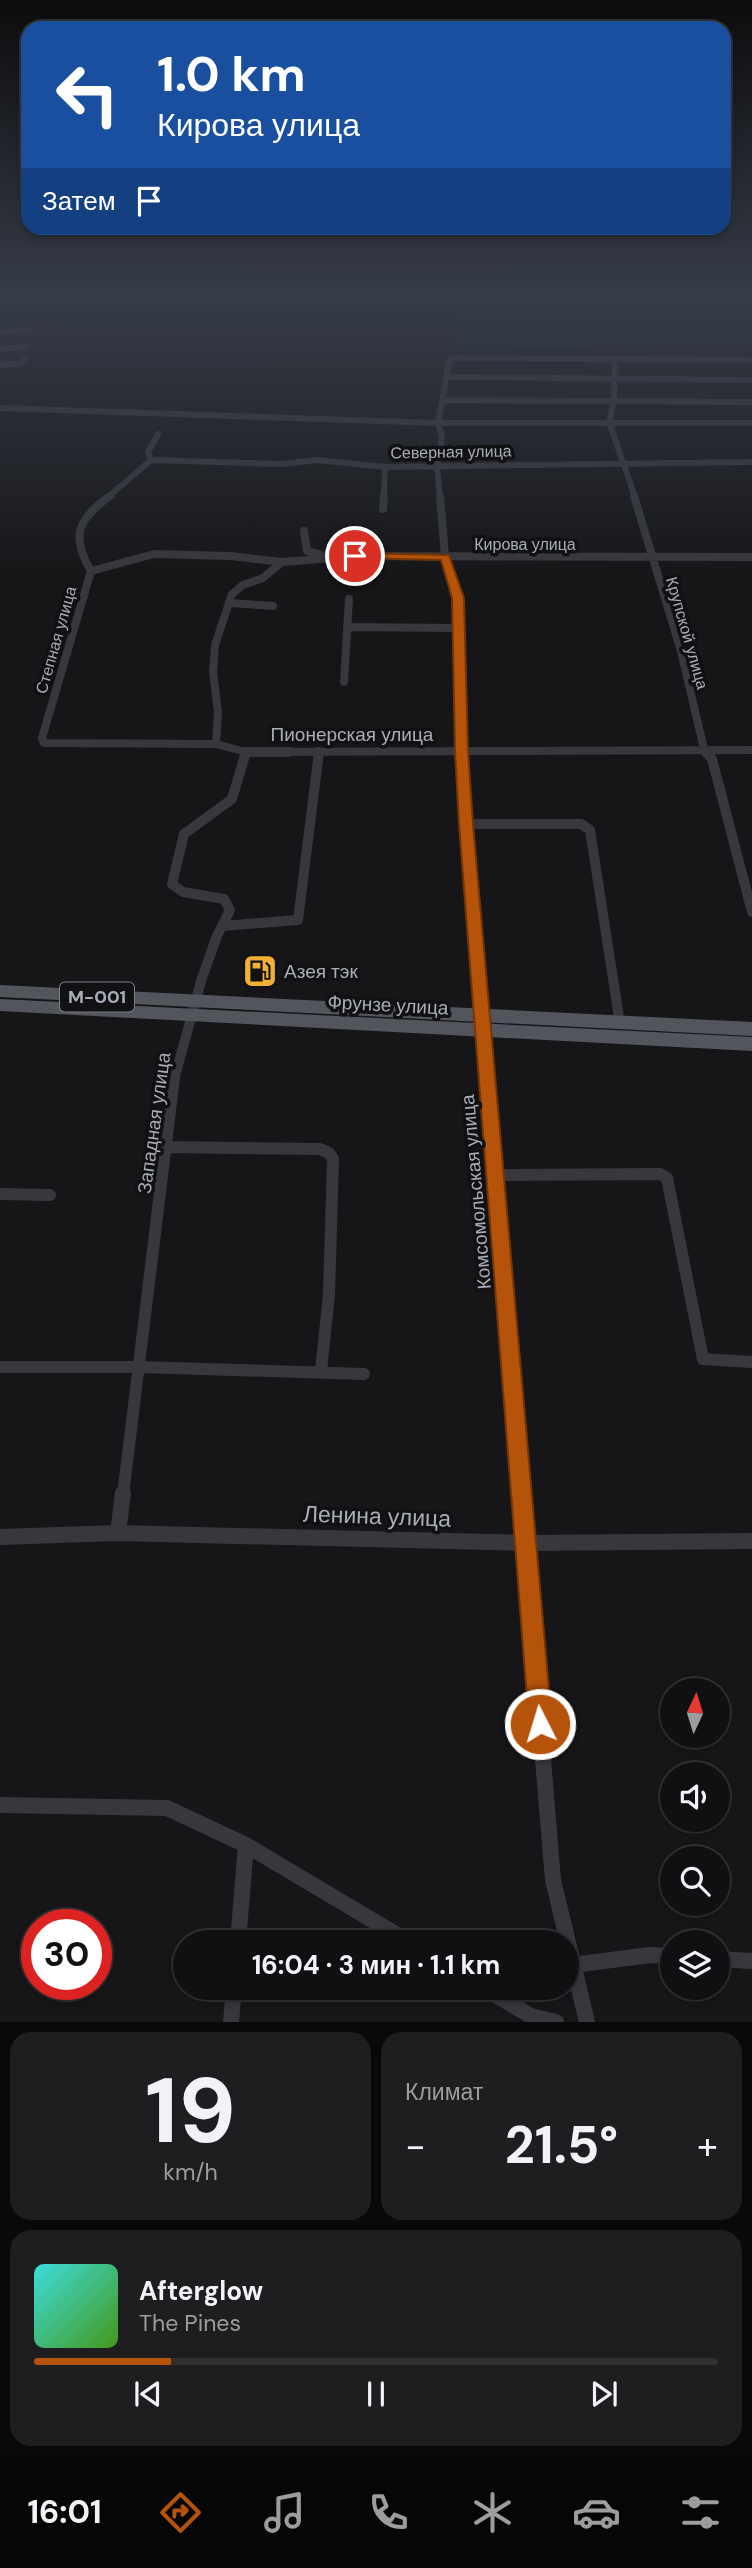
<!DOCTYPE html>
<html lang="ru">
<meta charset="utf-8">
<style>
:root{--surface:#101012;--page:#1e1e20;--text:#f1f3f6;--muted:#9c9d9f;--line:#303032;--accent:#b45309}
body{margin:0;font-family:"DM Sans",sans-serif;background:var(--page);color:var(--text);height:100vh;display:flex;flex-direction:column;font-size:26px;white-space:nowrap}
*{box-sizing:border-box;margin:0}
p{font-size:23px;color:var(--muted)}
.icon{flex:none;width:38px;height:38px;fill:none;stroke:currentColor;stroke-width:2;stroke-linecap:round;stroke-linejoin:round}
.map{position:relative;height:2022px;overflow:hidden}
.details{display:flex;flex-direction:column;gap:10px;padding:10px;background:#09090a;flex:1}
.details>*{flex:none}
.guide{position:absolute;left:21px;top:21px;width:710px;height:214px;border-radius:21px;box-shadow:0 4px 10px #0003,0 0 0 2px var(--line);background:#1a4fa0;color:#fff;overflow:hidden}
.needle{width:46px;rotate:4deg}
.fabs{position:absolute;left:660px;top:1678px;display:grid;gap:14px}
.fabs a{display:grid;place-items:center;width:70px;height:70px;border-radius:50%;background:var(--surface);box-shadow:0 4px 10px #0003,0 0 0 2px var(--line);font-size:35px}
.speed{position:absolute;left:21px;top:1909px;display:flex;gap:14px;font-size:35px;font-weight:700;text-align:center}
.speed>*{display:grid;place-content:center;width:91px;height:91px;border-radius:50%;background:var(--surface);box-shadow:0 4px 10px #0003,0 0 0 2px var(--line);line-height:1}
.speed .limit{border:10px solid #d22;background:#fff;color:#111}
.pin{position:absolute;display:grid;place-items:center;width:60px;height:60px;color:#fff;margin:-30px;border:4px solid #fff;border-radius:50%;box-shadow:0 2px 7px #0007}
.me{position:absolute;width:77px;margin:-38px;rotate:355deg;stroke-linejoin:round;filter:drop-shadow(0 0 5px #0008)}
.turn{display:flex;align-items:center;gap:24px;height:147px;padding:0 21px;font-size:32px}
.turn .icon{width:91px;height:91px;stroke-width:2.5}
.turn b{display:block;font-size:49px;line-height:60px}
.then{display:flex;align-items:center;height:66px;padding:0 21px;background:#0003;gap:14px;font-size:26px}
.big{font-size:52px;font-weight:700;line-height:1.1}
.details .widget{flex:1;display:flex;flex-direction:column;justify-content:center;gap:10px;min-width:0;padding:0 24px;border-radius:21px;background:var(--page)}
.details .dial{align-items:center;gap:0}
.dial b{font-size:91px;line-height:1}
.song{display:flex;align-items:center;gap:21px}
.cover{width:84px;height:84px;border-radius:10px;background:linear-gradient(135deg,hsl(180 70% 55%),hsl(100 70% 35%))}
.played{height:7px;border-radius:4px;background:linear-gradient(90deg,var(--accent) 20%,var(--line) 20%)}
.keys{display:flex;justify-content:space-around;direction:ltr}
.heat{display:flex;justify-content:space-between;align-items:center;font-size:38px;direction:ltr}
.details .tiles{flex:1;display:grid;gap:10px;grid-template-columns:1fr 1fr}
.widget:last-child{grid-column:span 2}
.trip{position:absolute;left:173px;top:1930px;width:406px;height:70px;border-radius:35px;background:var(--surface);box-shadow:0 4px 10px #0003,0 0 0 2px var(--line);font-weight:700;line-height:70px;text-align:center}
.tabs{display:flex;height:112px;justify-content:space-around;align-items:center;background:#060607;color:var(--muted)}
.tabs .icon{width:49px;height:49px}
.tabs .active{color:var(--accent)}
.tabs b{font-size:32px;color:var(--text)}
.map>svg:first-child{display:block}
</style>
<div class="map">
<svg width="752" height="2022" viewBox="0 0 752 2022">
<rect width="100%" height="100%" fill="#161618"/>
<path fill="#1c231d" d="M461,295h291v51l-187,1 -116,6z"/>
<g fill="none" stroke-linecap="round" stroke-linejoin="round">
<path stroke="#37383d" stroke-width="6" d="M0,332l30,-3
M0,349l25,-2
M615,359l-1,42 -5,21 26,75
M0,365l18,-1 7,-4
M448,377l304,3
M443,400l309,2
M0,408l438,15h314
M151,460l131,4 35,-4 68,7 367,-5
M151,460l-3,-8 10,-18
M108,497l43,-37
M384,497l1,-30
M440,497l-3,-31 5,-29 -4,-14 12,-65 302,2"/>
<path stroke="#37383d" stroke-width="8" d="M110,496c-32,23 -40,40 -19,75l-49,167 2,5 172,1 30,8 506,-2
M440,496l5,61 13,41 3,156
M634,496l47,155 23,98 4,5
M383,509l1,-13
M304,531l3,20 15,4
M91,571l63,-17 77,2 51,6 73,-6 397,1
M230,603l43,3
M347,627l112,1
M344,682l5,-83
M216,744l2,-32 -5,-40 2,-27 17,-51 11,-9 20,-7 19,-16"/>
<path stroke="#37383d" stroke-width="10" d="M245,752h44
M461,752l26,328
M706,752l6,7 40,153
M466,824h115l9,6 30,194
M222,926l76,-6 21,-168
M174,1080l28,-102 15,-42 13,-26 -6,-11 -41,-7 -11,-8 12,-50 48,-35 14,-47"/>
<path stroke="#37383d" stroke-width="12" d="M487,1078l34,417
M167,1147l153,2 9,4 4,6 -4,135 -8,77
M497,1175l163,-1 7,4 36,181 49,3
M0,1194l50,1
M0,1367h140l224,7
M123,1495l51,-417"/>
<path stroke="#37383d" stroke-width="16" d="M521,1493l32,387 34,142
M118,1533l5,-40
M0,1537l118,-4 408,10 226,-2
M0,1805l167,3 79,37 163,97
M238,1942l8,-97
M718,1959l34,2
M573,1965l77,-10 22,1
M484,1988l47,28 25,6
M231,2022l3,-34"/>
<path fill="#53555c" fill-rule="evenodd" d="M0,985l752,37v14l-752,-39z
M0,999l752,38v14l-752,-40z"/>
</g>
<path fill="#323236" d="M268,965l-2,14 -14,-1 -1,-7z"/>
<path fill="#212124" d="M268,958v7l-2,14 -1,-7z"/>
<path fill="#3f3f44" stroke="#4f5156" stroke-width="2" d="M254,957l14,1 -3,14 -14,-1z"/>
<linearGradient id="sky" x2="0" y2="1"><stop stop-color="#0c0c0d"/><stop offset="0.51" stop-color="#363c48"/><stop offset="1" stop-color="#363c48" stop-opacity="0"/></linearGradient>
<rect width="752" height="578" fill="url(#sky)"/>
<path fill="#b45309" stroke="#753606" stroke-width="2" d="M355,553l94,2 15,43 4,153 5,73 79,900 -3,9 -9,3 -8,-3 -3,-9 -70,-900 -4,-73 -3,-153 -11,-38 -89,-2v-4z"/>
<defs>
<g id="fuel-square" transform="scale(1.75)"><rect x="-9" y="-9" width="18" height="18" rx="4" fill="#f2b134" stroke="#111113"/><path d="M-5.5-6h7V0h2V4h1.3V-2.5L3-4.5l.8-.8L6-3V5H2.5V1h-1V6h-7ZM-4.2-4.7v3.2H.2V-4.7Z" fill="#111"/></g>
</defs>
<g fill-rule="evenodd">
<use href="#fuel-square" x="260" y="971"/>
</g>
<g text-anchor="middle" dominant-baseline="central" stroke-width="7" stroke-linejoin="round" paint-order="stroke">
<g font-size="16" fill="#a8adb8" stroke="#111113">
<text transform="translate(451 452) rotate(-1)">Северная улица</text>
<text x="525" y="544">Кирова улица</text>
<text transform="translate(687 633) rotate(74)">Крупской улица</text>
<text transform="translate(56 640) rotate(-74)">Степная улица</text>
</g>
<rect fill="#111113" stroke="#7b7e86" stroke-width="2" x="60" y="982.5" width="74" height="29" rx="5"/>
<g font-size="18" font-weight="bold" fill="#a8adb8">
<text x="97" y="997">M-001</text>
</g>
<g font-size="19" fill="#a8adb8" stroke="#111113">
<text x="352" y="734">Пионерская улица</text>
<text transform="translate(388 1005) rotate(3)">Фрунзе улица</text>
<text transform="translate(154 1123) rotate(-82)">Западная улица</text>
<text transform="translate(476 1192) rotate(-95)">Комсомольская улица</text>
</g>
<g font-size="19" fill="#a8adb8" stroke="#111113" text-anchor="start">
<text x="284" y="971">Азея тэк</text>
</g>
<g font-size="23" fill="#a8adb8" stroke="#111113">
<text transform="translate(377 1516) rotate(2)">Ленина улица</text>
</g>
</g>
</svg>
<div class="fabs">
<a><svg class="needle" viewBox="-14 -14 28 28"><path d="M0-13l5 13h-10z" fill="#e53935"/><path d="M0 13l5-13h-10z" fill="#9c9d9f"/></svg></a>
<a><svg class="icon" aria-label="sound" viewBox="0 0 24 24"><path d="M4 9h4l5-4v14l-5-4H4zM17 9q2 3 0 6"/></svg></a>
<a><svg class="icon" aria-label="search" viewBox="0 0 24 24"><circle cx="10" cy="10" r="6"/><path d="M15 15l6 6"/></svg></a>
<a><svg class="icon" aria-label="layers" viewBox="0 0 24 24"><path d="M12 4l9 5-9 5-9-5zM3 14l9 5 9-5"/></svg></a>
</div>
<div class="speed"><div class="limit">30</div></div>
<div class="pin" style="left:355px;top:556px;background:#d93025"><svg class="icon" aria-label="arrive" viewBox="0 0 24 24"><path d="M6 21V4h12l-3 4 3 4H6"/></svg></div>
<svg class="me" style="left:540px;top:1724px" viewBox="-20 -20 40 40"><circle r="17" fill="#b45309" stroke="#fff" stroke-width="3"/><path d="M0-11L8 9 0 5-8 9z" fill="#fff"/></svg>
<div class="trip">16:04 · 3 мин · 1.1 km</div>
<div class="guide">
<div class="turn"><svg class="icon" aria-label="left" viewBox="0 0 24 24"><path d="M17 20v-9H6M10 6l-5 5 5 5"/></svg><div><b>1.0 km</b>Кирова улица</div></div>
<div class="then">Затем<svg class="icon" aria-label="arrive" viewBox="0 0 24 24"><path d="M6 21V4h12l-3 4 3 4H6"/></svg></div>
</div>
</div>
<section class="details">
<div class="tiles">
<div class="widget dial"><b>19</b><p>km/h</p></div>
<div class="widget"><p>Климат</p>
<div class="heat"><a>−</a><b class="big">21.5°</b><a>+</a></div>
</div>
<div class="widget">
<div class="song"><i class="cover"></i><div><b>Afterglow</b><p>The Pines</p></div></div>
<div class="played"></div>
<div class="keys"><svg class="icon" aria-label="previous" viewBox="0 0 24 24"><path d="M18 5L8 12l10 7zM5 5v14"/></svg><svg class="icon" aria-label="pause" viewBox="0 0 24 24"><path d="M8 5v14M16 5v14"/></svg><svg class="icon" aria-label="next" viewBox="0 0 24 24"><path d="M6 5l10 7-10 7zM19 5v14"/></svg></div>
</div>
</div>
</section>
<nav class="tabs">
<b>16:01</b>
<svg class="icon active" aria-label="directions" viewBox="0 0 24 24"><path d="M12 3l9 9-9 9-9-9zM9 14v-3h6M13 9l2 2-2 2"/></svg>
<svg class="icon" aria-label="music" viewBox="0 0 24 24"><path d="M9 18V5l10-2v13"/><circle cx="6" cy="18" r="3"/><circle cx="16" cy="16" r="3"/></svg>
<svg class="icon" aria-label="phone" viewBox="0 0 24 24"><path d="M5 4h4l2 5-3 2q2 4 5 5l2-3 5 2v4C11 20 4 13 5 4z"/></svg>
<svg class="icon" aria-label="climate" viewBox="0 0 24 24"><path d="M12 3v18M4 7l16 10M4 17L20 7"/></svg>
<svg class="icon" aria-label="car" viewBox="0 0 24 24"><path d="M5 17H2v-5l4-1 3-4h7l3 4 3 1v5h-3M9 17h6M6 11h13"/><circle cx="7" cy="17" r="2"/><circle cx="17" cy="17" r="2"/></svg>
<svg class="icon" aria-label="filters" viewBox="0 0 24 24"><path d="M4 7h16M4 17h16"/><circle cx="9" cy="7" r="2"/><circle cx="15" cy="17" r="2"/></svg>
</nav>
